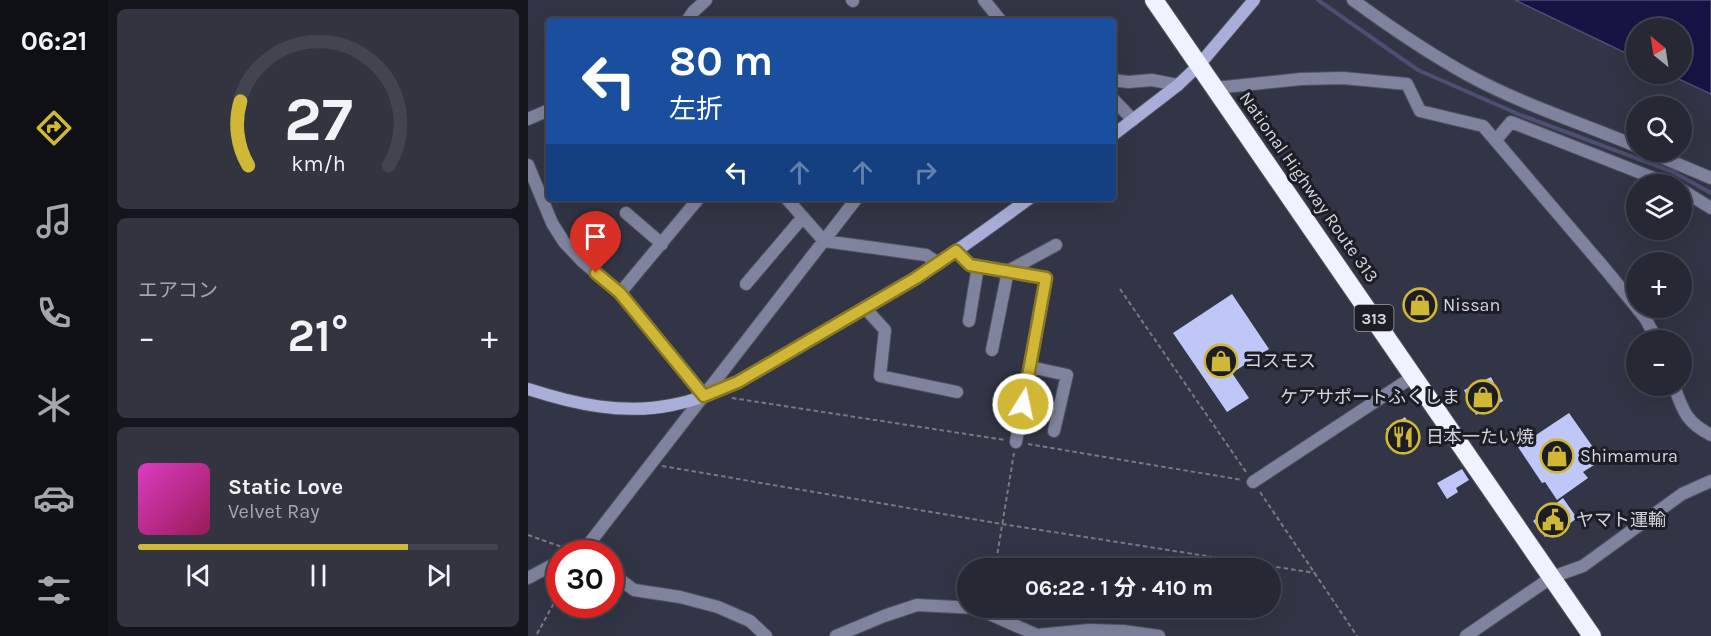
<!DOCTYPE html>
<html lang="ja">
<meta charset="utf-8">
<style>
:root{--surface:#262834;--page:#323440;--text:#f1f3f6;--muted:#a4a6ac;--line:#42444f;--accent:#d1b736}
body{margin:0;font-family:Karla,"Noto Sans JP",sans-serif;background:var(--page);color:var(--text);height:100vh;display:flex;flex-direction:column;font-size:22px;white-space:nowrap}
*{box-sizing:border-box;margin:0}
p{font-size:20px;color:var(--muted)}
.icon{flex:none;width:33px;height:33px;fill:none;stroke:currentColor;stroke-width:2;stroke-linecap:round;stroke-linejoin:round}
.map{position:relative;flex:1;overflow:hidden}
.details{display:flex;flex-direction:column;gap:9px;padding:9px;background:#15161d;width:420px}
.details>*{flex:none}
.hud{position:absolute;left:18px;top:18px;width:570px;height:183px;border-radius:6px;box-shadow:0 6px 24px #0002,0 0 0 2px var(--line);background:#1a4fa0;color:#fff;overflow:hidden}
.needle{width:39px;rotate:330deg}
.fabs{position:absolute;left:1098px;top:18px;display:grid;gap:12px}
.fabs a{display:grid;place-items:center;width:66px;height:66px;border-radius:50%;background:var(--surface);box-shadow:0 6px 24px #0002,0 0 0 2px var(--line);font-size:30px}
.speed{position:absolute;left:18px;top:540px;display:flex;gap:12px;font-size:30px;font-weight:700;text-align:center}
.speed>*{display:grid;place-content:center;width:78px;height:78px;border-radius:50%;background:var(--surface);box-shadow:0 6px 24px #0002,0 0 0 2px var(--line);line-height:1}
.speed .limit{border:9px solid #d22;background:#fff;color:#111}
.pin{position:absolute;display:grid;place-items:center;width:51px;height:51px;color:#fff;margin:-62px -26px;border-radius:50% 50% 50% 0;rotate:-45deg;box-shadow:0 0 6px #0007}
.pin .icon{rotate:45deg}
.me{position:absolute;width:66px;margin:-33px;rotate:10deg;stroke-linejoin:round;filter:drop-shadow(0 0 4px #0008)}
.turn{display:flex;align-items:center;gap:21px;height:126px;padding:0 24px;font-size:27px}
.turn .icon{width:78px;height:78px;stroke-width:2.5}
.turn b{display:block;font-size:42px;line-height:51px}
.lanes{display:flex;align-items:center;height:57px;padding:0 24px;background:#0003;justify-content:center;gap:30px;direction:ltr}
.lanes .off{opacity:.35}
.big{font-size:45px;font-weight:700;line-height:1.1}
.details .widget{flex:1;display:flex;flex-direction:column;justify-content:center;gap:9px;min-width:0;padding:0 21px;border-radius:9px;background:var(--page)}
.details .dial{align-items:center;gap:0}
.dial svg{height:156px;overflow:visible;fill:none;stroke:var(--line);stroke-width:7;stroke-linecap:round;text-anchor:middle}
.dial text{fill:var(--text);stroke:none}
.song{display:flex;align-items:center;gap:18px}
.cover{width:72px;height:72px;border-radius:9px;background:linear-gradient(135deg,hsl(310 70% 55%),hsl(330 70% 35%))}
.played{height:6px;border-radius:3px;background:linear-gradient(90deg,var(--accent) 75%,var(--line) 75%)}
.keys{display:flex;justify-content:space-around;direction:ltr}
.heat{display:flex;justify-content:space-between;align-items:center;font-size:33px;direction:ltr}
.trip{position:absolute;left:429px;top:558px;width:324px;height:60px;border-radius:30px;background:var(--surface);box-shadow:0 6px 24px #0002,0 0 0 2px var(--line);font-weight:700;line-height:60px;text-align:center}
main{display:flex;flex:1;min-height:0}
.tabs{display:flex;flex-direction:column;width:108px;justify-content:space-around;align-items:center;background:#0f1015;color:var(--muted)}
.tabs .icon{width:42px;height:42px}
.tabs .on{color:var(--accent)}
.tabs b{font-size:27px;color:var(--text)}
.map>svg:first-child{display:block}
</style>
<main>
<nav class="tabs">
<b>06:21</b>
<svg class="icon on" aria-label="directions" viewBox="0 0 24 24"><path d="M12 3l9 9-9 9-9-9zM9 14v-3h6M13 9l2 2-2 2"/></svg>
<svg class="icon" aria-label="music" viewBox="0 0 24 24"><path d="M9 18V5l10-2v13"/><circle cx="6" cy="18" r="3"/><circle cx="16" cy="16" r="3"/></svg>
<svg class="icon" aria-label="phone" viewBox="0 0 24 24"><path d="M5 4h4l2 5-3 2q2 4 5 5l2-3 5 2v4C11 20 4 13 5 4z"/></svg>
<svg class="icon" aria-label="climate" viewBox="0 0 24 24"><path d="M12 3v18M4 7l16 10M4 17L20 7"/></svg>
<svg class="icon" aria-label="car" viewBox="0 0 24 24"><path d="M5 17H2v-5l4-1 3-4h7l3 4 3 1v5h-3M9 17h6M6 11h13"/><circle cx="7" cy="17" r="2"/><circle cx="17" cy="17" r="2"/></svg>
<svg class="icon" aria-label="filters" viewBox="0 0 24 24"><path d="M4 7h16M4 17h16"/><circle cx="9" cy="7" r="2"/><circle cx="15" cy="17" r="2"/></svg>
</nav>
<section class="details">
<div class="widget dial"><svg viewBox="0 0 100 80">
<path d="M14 69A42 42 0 1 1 86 69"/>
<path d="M14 69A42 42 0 0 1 10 36" stroke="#d1b736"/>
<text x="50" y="56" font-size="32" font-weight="700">27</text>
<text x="50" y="72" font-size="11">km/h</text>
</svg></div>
<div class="widget"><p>エアコン</p>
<div class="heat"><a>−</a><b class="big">21°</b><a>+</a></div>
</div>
<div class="widget">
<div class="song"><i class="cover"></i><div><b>Static Love</b><p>Velvet Ray</p></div></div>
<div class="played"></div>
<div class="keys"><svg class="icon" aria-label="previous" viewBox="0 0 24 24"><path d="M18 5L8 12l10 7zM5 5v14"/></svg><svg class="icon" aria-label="pause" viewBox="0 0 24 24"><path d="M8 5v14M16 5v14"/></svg><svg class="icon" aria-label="next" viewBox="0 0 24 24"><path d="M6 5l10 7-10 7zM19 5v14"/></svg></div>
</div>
</section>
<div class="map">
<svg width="1183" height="636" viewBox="0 0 1183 636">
<rect width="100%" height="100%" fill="#323545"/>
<path fill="#151444" stroke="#4e4e72" stroke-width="1.5" d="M987,0h196v94l-43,-20h14v-46h-46v30z"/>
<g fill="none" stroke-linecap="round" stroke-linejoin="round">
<path stroke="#4e4e72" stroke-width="4" d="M790,0l100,70 100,44 155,58 38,21"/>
</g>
<path fill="#bfc7f8" d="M704,294l37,55 -37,24 17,25 -22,14 -54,-79z
M963,377l12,24 -27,14 -12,-25z
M1041,413l33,47 -19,12 5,6 -31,22 -12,-18 -3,1 -24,-36z
M877,417l15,25 -19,11 -15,-24z
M934,469l7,11 -13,8 2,4 -11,7 -10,-16z
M1035,498l14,20 -22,17 -3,-3 -7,5 -12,-16z"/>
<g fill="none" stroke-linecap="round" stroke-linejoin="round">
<g stroke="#4f5261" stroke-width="14">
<path id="street" d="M324,0l1,1
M456,0l17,21
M825,0c37,27 75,53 115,75 53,29 113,48 168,71
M159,21l6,-9 13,-12
M585,80l15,2 24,-2 26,5
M687,88l86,-9 42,-1 64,6 13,27 63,15 123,144 39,48 12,22
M585,99l20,21
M0,119l21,-9
M968,140l15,-18 158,62
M1121,152l62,26
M0,165l24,58 12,19 19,20 37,31 84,103
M1154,190l29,18
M258,198l38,43 102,14 12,8
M98,213l36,31
M428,251l14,14 76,13 -30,164
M218,284l57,-67
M92,293l79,-95
M337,308l20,22 -5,46 77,16
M441,321l9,-55
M464,350l16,-79 48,-26
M502,367l37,8 -13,56
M1146,386c9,25 12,36 37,49
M725,482l161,-106
M53,554l276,-356
M82,572l24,18 46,7 38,10 32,14 16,15
M0,578l32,-17
M308,636l48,-20 33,-11 59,3 61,27 52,-5 34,1 36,5
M938,636l86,-59 31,-11 99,-72 29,-13"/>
</g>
<g stroke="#4f5261" stroke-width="14">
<path id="secondary" d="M585,135l65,-50 21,-20 55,-65
M0,389c46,15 95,26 144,16 53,-10 97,-41 143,-68 34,-20 70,-39 103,-60 38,-25 75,-52 112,-79"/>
</g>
<g stroke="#4f5261" stroke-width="20">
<path id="highway" d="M626,0l438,636"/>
</g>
<path stroke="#777987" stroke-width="2" stroke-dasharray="4.5 3" stroke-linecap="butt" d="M592,289l126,183
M204,398l273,42
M500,444l214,36
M134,466l340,58 313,49
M732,492l97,144
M0,535l37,13 6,1
M467,568l19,-115
M9,634l23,-42"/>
<use href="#street" stroke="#7f839d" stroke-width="12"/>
<use href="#secondary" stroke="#a8aed7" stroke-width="12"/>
<use href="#highway" stroke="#eff2ff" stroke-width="18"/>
</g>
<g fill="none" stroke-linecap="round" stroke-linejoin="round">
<g stroke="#887723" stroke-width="15">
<path id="route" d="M68,273l24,20 84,103 34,-14 178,-104 40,-27 14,14 76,13 -23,126"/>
</g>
<use href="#route" stroke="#d1b736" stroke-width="10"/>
</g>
<defs>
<g id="shop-ring" transform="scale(1.725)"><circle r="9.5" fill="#1c1d25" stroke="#d1b736" stroke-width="1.5"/><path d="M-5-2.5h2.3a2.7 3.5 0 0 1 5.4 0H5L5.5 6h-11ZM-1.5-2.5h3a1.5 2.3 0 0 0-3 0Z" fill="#d1b736"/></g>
<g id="restaurant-ring" transform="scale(1.725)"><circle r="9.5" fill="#1c1d25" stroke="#d1b736" stroke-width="1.5"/><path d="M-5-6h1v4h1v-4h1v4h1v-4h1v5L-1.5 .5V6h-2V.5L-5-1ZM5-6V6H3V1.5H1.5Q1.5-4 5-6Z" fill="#d1b736"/></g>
<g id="civic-ring" transform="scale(1.725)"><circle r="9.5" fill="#1c1d25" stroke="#d1b736" stroke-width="1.5"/><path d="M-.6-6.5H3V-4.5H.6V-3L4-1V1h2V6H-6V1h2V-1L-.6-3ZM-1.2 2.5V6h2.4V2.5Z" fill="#d1b736"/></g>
</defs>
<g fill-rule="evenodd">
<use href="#shop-ring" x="892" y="305"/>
<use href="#shop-ring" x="693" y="361"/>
<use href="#shop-ring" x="955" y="397"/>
<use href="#restaurant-ring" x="875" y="437"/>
<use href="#shop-ring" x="1029" y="456"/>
<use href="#civic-ring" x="1025" y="520"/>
</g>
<g text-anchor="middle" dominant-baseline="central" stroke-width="6" stroke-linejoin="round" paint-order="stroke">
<rect fill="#1c1d25" stroke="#9b9da6" stroke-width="1.5" x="826.5" y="305" width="39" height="26" rx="4.5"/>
<g font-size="16" font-weight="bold" fill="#d2d4de">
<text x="846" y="318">313</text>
</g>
<g font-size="18" fill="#d2d4de" stroke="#1c1d25">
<text transform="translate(781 187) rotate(55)">National Highway Route 313</text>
</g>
<g font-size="18" fill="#d2d4de" stroke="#1c1d25" text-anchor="start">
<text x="915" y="305">Nissan</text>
<text x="716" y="361">コスモス</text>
<text x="932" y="397" text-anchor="end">ケアサポートふくしま</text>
<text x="898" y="437">日本一たい焼</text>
<text x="1052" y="456">Shimamura</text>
<text x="1048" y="520">ヤマト運輸</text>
</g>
</g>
</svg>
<div class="fabs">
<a><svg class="needle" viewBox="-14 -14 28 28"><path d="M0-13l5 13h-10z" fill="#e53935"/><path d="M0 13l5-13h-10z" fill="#a4a6ac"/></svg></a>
<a><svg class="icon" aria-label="search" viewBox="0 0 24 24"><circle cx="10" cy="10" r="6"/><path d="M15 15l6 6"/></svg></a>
<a><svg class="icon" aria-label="layers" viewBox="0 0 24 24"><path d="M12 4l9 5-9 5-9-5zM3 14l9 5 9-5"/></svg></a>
<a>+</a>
<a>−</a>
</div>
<div class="speed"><div class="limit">30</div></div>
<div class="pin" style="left:68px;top:273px;background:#d93025"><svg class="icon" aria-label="arrive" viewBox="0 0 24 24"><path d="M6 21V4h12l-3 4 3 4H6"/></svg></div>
<svg class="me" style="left:495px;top:404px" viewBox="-20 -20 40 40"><circle r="17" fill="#d1b736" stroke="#fff" stroke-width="3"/><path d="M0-11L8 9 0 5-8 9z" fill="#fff"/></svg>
<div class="trip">06:22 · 1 分 · 410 m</div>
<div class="hud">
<div class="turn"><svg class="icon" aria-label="left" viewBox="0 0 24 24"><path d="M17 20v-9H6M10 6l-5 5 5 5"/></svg><div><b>80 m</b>左折</div></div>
<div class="lanes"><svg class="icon" aria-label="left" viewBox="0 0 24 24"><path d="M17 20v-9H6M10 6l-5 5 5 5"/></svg><svg class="icon off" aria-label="ahead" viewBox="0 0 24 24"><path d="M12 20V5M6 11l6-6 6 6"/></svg><svg class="icon off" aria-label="ahead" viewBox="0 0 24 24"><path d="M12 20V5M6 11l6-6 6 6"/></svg><svg class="icon off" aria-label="right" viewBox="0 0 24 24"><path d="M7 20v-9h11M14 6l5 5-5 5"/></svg></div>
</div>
</div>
</main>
